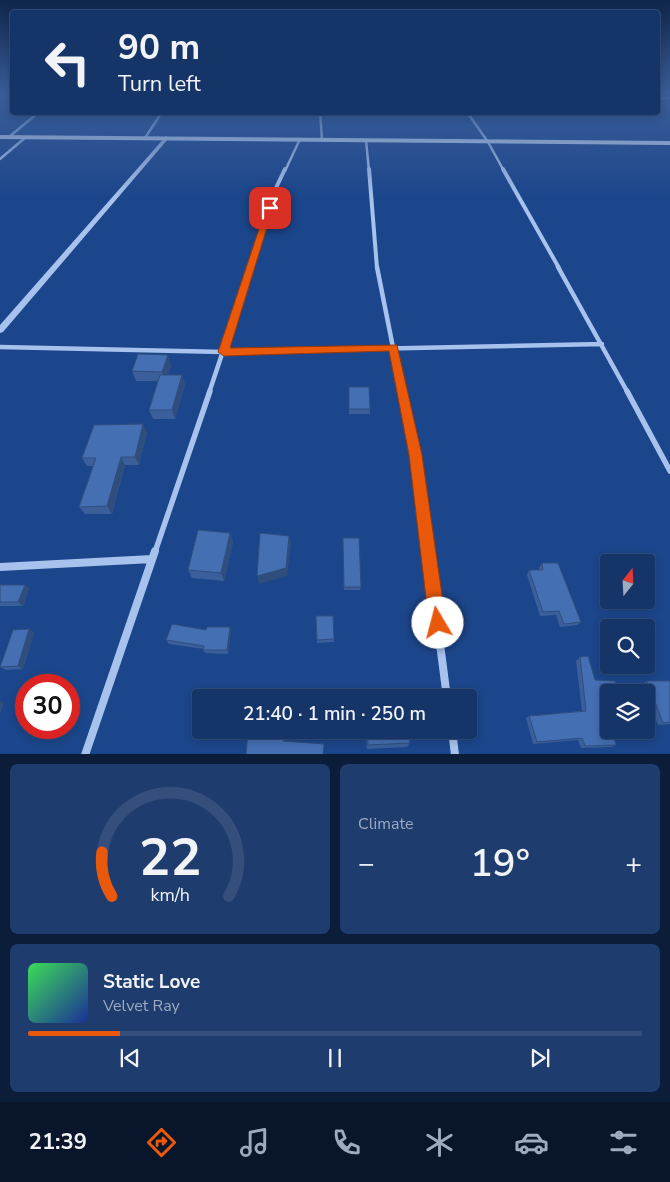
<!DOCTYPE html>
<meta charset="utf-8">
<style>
:root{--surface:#153468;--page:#1e3c6e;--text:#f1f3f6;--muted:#9daac0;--line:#344f7c;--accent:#ea580c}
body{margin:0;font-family:"Nunito Sans",sans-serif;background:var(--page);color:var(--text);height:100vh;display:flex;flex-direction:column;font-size:19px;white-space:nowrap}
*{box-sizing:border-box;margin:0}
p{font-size:16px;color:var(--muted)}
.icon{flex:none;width:28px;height:28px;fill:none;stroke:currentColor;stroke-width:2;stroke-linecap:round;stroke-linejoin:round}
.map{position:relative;height:754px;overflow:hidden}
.panel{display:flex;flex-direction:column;gap:10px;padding:10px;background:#0c1d39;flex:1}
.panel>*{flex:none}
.banner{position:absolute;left:10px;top:10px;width:650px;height:105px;border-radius:5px;box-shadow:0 2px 8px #0003,0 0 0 1px var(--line);background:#153468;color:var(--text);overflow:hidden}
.needle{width:32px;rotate:18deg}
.fabs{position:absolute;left:600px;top:554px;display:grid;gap:10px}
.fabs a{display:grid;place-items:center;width:55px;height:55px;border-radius:5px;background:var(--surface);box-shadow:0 2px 8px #0003,0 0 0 1px var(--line);font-size:25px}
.speed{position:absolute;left:15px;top:674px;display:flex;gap:10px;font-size:25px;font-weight:700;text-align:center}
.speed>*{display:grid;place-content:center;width:65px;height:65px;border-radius:50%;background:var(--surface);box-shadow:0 2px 8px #0003,0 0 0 1px var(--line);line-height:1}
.speed .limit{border:8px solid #d22;background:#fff;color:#111}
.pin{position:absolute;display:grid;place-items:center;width:42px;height:42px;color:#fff;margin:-21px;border-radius:10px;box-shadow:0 2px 8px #0006}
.me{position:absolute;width:55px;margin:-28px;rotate:352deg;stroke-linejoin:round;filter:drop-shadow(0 0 4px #0008)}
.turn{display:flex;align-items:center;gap:18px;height:105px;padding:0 25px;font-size:22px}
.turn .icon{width:65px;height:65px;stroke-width:2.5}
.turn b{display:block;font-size:35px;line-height:42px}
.big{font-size:38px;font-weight:600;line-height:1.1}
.panel .widget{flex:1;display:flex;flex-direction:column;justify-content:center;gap:8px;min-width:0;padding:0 18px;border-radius:8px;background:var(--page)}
.panel .dial{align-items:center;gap:0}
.dial svg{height:130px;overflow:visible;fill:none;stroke:var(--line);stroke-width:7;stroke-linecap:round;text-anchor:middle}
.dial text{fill:var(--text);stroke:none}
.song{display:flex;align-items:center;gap:15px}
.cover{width:60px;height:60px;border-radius:8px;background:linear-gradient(135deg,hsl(130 70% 55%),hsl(230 70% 35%))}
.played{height:5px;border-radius:2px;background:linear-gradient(90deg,var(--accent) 15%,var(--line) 15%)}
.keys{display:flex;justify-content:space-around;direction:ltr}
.heat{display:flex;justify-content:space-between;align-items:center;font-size:28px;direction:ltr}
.panel .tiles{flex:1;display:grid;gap:10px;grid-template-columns:1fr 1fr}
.widget:last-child{grid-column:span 2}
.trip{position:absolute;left:192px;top:689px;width:285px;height:50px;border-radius:5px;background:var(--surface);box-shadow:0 2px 8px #0003,0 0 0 1px var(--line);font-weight:600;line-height:50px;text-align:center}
.menu{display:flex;height:80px;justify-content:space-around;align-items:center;background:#08152a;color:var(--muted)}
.menu .icon{width:35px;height:35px}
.menu .current{color:var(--accent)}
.menu b{font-size:22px;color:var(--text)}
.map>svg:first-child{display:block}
</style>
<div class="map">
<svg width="670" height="755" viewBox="0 0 670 755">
<rect width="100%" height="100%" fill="#1c468b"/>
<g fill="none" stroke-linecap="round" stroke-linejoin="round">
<path stroke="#a7c2ed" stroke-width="2.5" d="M658,98h12
M320,112l2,27
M467,112l21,30 16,29
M9,137l30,-25
M145,138l17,-26
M366,140l3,31
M0,159l26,-22
M285,171l15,-32"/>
<path stroke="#a7c2ed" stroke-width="4" d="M369,169l8,99
M503,169l56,99
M250,268l25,-78 10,-21"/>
<path stroke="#a7c2ed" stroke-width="4.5" d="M377,267l25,126
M558,267l70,126
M0,347l224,5 378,-8
M209,393l42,-126"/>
<path stroke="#a7c2ed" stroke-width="5.5" d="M402,391l13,64 13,97
M627,391l43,80
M155,552l55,-161"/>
<path stroke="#a7c2ed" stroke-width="8" d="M428,551l19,147
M0,567l152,-8
M452,730l3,25
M85,755l70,-204"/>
<path fill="#a7c2ed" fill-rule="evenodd" d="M166,136l3,2 -1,1 -165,193 -3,1v-8z"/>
<path fill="#d4e2f9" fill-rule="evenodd" d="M0,135l670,6v4l-670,-6z"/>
</g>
<path fill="#3a5f9a" d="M171,365l-3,10h14l3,10 -10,34h-22l-4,-9 9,-29h-22l-4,-10z
M349,387l21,22v5h-21z
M147,432l-8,33h-14l-13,49h-27l-6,-7 14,-41h-6l-5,-8z
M230,533l3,9 -9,39 -32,-3 -4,-8z
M343,538l18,49 -1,3h-16z
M542,563l39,59 -4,3 -17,2 -4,-12 -16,1 -13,-41 2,-5h11l-1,-2z
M0,585h25l4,4 -6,17h-23z
M316,616h17l1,26 -17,1z
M230,627l1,3 -3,24 -23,-1 -2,-3 1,-1 -35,-5 -3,-4 40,-10z
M29,629l5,4 -11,36 -17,1 -6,-3z
M580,657l15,23 14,12v11l-6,-1 13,43 -4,2 -31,1 -3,-8 -45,4 -7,-26 3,-2 53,-5 -6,-50z
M647,681h23v43l-12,1 -12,-30v-3h-1l-3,-8z
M365,730h43l2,13 -3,4 -40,2z"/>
<path fill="#304e7d" d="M168,355l3,10 -5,17 -4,-10z
M182,375l3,10 -10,34 -3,-9z
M143,424l4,8 -8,33 -4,-8z
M121,457l4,8 -13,49 -5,-8z
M230,533l3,9 -9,39 -3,-8z
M289,536l2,8 -4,32 -28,8 -2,-8z
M25,585l4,4 -6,17 -5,-4z
M230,627l1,3 -3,24 -1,-4z
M29,629l5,4 -11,36 -5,-3z
M0,701l4,2 -4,11z
M285,730l1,4 -1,10 -2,-3z"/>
<path fill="#446fb3" stroke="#304e7d" d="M138,354l30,1 -6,17 -30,-1z
M160,375h22l-10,35h-23z
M349,387h20l1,22h-21z
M143,424l-8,33h-14l-14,49 -28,1 17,-49h-14l12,-33z
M198,530l32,3 -9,40 -33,-3z
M260,533l29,3 -3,32 -29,8z
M343,538h16l2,49h-17z
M542,563h16l23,59 -17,2 -5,-13 -16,1 -14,-42h14z
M0,585h25l-7,17h-18z
M316,616h17l1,23 -17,1z
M172,624l34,6 1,-3h23l-3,23h-24l1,-4 -38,-6z
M29,629l-11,37 -18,1 13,-37z
M588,656l7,24 20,1 3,11h-9v8l-8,-1 8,22v9h3l4,15 -31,1 -3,-8 -45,4 -8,-26 57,-5 -6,-54z
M647,681h23v41l-7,1z
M248,730h37l-2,11 41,3 -1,11h-77z
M367,730h41l2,13 -42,2z"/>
<linearGradient id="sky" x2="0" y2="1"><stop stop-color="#0f264c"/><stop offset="0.47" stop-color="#3a5d98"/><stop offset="1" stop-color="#3a5d98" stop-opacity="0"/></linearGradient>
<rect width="670" height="199" fill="url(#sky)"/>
<path fill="#ea580c" stroke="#983908" d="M270,205l3,3 -43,140 167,-3 25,110 24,168 -3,6 -5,2 -6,-2 -3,-6 -20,-168 -20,-104 -165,5 -6,-4 48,-144z"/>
</svg>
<div class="fabs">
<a><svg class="needle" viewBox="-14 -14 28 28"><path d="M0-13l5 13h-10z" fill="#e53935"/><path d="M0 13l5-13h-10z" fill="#9daac0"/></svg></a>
<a><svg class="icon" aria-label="search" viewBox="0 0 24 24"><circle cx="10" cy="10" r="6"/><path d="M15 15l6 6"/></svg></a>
<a><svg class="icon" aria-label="layers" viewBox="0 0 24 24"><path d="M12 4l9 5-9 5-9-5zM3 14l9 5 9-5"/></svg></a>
</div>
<div class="speed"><div class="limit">30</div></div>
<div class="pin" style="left:270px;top:208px;background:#d93025"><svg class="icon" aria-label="arrive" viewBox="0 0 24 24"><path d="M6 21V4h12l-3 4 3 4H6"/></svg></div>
<svg class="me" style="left:438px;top:623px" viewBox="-20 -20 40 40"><circle r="19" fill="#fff"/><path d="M0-13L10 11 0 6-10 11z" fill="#ea580c"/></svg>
<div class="trip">21:40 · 1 min · 250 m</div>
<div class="banner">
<div class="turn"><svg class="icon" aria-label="left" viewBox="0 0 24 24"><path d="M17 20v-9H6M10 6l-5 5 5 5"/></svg><div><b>90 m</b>Turn left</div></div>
</div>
</div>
<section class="panel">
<div class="tiles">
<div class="widget dial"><svg viewBox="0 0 100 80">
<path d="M14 69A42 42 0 1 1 86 69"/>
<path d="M14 69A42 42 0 0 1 8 42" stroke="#ea580c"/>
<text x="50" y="56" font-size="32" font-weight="700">22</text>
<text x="50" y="72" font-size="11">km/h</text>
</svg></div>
<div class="widget"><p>Climate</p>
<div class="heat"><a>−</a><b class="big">19°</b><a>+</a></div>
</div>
<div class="widget">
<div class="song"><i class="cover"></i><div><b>Static Love</b><p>Velvet Ray</p></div></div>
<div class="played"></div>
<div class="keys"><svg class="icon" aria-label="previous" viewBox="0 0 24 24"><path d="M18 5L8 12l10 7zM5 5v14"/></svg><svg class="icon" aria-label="pause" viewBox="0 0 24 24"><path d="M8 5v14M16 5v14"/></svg><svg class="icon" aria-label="next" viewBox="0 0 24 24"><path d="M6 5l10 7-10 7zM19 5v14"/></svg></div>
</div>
</div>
</section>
<nav class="menu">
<b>21:39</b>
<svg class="icon current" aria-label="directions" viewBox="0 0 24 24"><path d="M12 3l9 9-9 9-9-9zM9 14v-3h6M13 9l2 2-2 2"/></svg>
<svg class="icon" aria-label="music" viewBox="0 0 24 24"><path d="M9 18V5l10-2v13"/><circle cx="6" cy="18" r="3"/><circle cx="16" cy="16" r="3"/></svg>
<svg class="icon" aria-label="phone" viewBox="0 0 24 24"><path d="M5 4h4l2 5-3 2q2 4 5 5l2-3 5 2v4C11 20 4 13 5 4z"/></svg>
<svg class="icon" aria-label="climate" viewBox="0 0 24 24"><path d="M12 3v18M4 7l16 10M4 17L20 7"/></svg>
<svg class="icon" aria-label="car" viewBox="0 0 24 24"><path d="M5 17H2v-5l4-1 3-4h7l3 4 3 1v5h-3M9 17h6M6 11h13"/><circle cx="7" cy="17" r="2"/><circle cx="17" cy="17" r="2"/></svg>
<svg class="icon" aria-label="filters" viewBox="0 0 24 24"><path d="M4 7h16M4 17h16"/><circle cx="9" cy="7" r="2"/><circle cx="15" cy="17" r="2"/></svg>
</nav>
